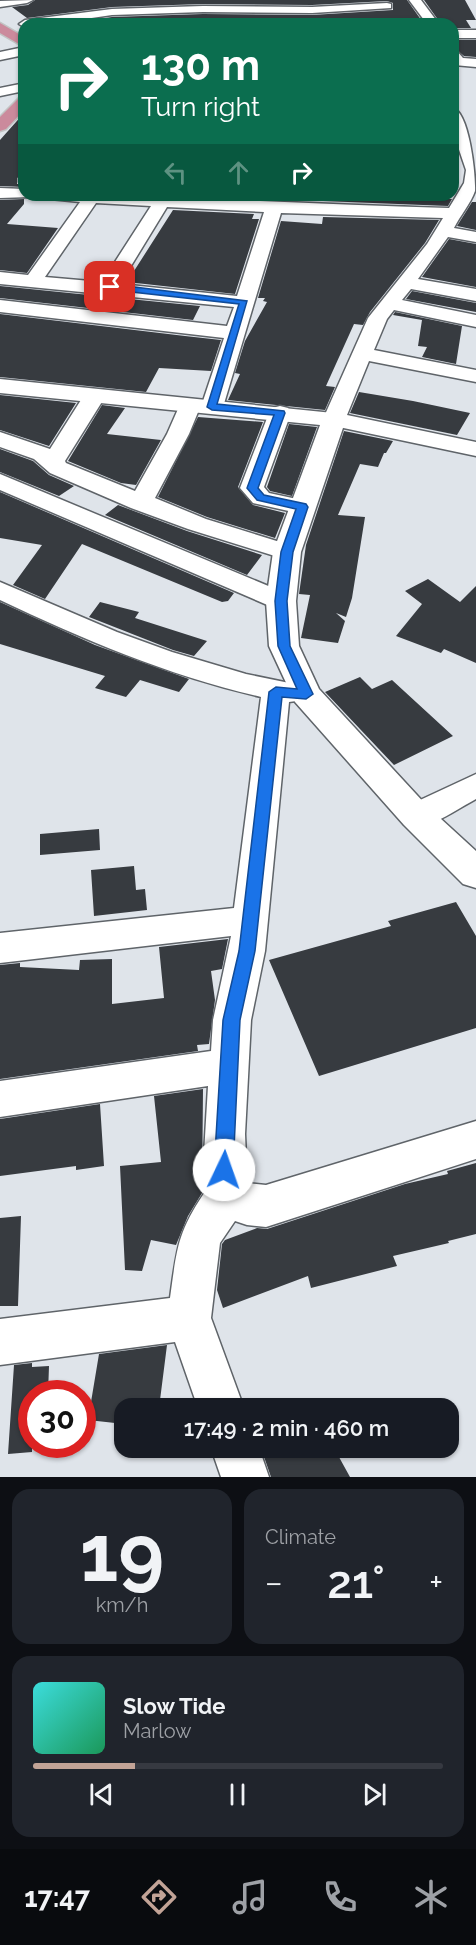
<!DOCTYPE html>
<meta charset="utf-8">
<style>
:root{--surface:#171b24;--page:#20242c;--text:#f1f3f6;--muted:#9ea1a6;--line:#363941;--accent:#c2a396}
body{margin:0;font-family:Raleway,sans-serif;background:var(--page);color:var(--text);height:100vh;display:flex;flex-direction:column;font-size:22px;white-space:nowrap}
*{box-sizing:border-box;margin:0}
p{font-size:20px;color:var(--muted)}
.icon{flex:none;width:33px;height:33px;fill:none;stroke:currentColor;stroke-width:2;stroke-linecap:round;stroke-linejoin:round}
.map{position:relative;height:1477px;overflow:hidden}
.details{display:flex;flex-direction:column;gap:12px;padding:12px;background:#0d0f14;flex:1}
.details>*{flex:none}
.banner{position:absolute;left:18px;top:18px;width:441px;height:183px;border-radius:18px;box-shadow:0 2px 4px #0004;background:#0b6e4f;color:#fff;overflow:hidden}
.speed{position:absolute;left:18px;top:1380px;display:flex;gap:12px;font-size:30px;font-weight:700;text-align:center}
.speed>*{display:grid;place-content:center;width:78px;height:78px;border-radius:50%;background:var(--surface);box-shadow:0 2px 4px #0004;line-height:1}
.speed .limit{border:9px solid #d22;background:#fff;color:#111}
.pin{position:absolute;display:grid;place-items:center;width:51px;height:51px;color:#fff;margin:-26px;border-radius:12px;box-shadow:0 3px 9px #0006}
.me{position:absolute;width:66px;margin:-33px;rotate:3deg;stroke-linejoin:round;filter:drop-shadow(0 0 4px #0008)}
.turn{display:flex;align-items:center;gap:21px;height:126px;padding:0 24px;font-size:27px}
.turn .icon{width:78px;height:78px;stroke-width:2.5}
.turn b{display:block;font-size:42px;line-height:51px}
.lanes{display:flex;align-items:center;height:57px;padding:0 24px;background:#0003;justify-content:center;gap:30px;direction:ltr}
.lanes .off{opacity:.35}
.big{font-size:45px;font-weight:600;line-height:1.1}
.details .widget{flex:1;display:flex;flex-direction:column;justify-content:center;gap:9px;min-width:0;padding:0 21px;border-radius:18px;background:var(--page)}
.details .dial{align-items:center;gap:0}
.dial b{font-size:78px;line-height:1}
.song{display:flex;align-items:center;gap:18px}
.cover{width:72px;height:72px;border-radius:9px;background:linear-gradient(135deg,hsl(180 70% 55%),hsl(150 70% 35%))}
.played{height:6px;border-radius:3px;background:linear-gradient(90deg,var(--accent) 25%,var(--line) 25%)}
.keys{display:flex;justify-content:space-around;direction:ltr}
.heat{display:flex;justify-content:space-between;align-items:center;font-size:33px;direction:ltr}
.details .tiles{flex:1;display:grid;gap:12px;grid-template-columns:1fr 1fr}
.widget:last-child{grid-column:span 2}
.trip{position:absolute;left:114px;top:1398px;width:345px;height:60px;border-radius:18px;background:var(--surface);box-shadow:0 2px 4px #0004;font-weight:600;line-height:60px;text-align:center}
.menu{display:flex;height:96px;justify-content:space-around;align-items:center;background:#090b0e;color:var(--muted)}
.menu .icon{width:42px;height:42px}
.menu .on{color:var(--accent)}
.menu b{font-size:27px;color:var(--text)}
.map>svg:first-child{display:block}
</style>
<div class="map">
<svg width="476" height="1477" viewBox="0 0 476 1477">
<rect width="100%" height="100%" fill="#dfe4ea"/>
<path fill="#373b40" d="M35,0h372l17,24h-358l46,-7 91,-3 109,1 81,-5v-7l-6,-2 -75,4 -109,-1 -91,3 -85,11 -15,-11 16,-2z
M424,0h41l11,20h-10l5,8h-18v-4h-12z
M453,40h23v17l-12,-1 -10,-8z
M24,113v63l-7,2v6h7v3l-24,-1v-46z
M342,195h104l1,4h5l-4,7 -125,-5v-2l19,1z
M24,199v5l-17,20 51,4 -31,45 -27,-3v-70z
M472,202h4v28l-19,-4z
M173,210l81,4 -2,5h7l-24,75 -108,-12z
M323,217l116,3 -14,23 -55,69 -7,13 -9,-1 -28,62 9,1 -10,23 -97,-10 12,-26 -5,-1 10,-32 22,-39 -4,-1 2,-3h-7l23,-77 41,3z
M449,239l27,5v43l-54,-10z
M0,286l99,10 101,10 -7,14 -193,-22z
M412,291l64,12v9l-70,-13z
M395,312l67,14 -6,38 -34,-7 5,-10 -9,-1 4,-26 -29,-5z
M0,314l185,22 36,4 -10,31 -52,-3 -13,24 -146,-15z
M359,392l54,9 57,12 -13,22 -107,-22z
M0,395l76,8 -27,43 -49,-16z
M102,405l23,3 -18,26 54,6 -25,45 -15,-2 -53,-22z
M198,417l65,5 -25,65 15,18 32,8 -10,25 -68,-21 -49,-20z
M289,424l28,3 -25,69 -22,-5 -3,-4z
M344,431l49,10 -7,12h-2l-6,14 -18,-3 -22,51 27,2 -13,81 -6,19 -10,-4 9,8 -7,22 -37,-5 9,-43 -11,-1 7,-49z
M0,449l33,12 16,14 25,11 -15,10 -59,-24z
M0,492l234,101 -6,8 -6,1 -140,-58 -37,55 -32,-14 29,-40 -42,-7z
M118,505l69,26 75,24 -15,20 -142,-60z
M428,579l32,23 16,-16v77l-32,-14 -3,4 -45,-17 26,-32 -17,-13z
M0,602l95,43 94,34 -10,13 -39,-12 -14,17 -31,-9 10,-12 -105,-32z
M100,602l39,10 -4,6 72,23 -13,15 -21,-6 -84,-33z
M360,677l12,12 20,-9 61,56 -59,29 -69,-73z
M99,829l1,21 -60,5v-21z
M134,866l2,24 9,-1 2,21 -53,6 -3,-46z
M456,902l20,34v92l-157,48 -50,-116 122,-34 -3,-5z
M228,939l-6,30 -11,2 4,29 -6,44 -12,1 1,6 -198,28v-114l20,-2v4l59,3 1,-10 32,-1v45l52,-6 -5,-51z
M203,1089l-1,104 -14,23 -12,29 -25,-5 -9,31 -17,-1 -5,-104 41,-4 -7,-66z
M100,1104l4,62 -28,4v-4l-76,10v-57z
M476,1163v71l-28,7 1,2 -56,13 4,10 -86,22 -3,-12 -85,32 -6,-18 5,-46 3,-4 32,-12 10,1 138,-45 43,-10 -1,-3z
M21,1216l-3,90h-18v-88z
M167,1345l-8,63h-35v16l-36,-4 11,-66z
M32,1363v4l17,-1 -1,28h-16v58l-24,2 6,-89z
M261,1448h73l16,29h-79z"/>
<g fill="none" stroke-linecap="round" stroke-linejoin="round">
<g stroke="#5f6469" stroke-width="3">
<path id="service" d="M19,178h5v4h-5z"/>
</g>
<g stroke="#5f6469" stroke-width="3">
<path id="minor" d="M33,0l-6,3 -27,4v-6z
M409,0h12l18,24h-12z
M387,3l4,1v4l-79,5 -109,-1 -91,3 -61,9h-27v3l-5,-3 6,-4 87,-11 91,-3 109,1z
M453,30h23v8h-23z
M24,47v8l-24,5v-8z
M453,50l4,1 6,7 13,1v8l-22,-2z
M20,84l4,1v6l-24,5v-8z
M453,108c16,4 23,67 22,83 -4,12 -15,25 -21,37l22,4v10l-28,-5 -30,42 58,10v12l-65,-12 -9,11 74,15v12l-82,-17 -7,9 -13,31 102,20v12l-107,-21 -22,54 129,27v14l-142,-30 -8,-2 -3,-5 45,-101 59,-74 16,-26 -162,-5 -58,194 -3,5 -8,1 -8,-1 -3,-5 23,-69 -224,-26v-12l227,26 7,-19 -234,-23v-12l28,3 52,-73 -50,-5 -30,1v-10l24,1v6c142,0 283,9 425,13l15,-25 2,-13 -13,-38zM96,203l55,3 -49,76 -57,-5zM167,207l97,5 -27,84 -117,-12z
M94,391l8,1 3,5 -40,64 1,2 69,28 32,-57 15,-34 8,-1 8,1 3,5 -12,29 -34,64 51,21 90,28 4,5 -4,5 -9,3 -9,-3 -90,-28 -57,-21 -81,-35 -16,-14 -34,-12v-15l50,17 36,-57z
M280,406l8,2 3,5 -27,74 5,6 42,9 3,5 -3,5 -9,2 -49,-11 -13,-15 29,-75 3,-5z
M0,474l290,121 4,6 -4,6 -9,2 -9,-2 -272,-117z
M0,582l117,50 55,20 74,22 58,12 4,7 -4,7 -15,2 -24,249 -14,69 -6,114 2,49 19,2 210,-64v38l-210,68 -19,-2 -12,-4 -15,22 -9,75 33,90h-46l-23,-66 -175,23v-46l170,-21c7,-50 7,-66 37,-109l-3,-35 4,-68 -208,31v-36l211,-30 2,-31 18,-84 -231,27v-30l234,-25 27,-211c-91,-21 -177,-57 -261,-97z
M476,774v25c-21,11 -48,33 -71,26l-5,-9 5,-9z
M211,1448h48l10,29h-48z"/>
</g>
<g stroke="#5f6469" stroke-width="3">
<path id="tertiary" d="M0,379l343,35 3,5 -45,133 -5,49 3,45 20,43 109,118 48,44v37l-13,-4 -59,-59 -109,-123 -26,-56 -3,-45 7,-49 47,-127 -320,-32z"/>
</g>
<g stroke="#c2c3c3" stroke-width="3">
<path id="trunk" d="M0,23l24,14v10l-24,-14z
M24,96v14l-18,19 -6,2v-14l19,-19z"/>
</g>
<use href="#service" fill="#fff" fill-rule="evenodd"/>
<use href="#minor" fill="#fff" fill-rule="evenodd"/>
<use href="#tertiary" fill="#fff" fill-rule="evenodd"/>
<use href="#trunk" fill="#cb8a9c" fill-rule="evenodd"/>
</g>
<path fill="#1a73e8" stroke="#114b97" stroke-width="1.5" d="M110,284l137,17 -30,103 67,7 1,2 -27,75 6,7 42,9 2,3 -15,45 -6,49 3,45 23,48 -7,5 -24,-2 -27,254 -15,69 -7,150 -3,6 -6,3 -7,-3 -3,-6 9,-150 16,-69 30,-259 7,-5 21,2 -19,-43 -3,-45 6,-49 15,-43 -39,-9 -10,-12 27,-73 -62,-5 -5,-3 32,-103 -134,-15v-3z"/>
</svg>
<div class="speed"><div class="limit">30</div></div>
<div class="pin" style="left:110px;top:287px;background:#d93025"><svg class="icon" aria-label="arrive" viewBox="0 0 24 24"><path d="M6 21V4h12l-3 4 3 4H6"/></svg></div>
<svg class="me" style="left:224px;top:1170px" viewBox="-20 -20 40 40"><circle r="19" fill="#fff"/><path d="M0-13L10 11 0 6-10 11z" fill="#1a73e8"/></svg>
<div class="trip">17:49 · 2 min · 460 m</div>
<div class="banner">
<div class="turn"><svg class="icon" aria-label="right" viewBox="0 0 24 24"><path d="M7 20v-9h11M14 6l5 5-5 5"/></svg><div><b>130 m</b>Turn right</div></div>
<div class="lanes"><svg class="icon off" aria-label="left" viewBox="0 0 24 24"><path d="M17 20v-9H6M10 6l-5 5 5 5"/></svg><svg class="icon off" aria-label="ahead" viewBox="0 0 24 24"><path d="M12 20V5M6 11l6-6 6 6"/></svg><svg class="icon" aria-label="right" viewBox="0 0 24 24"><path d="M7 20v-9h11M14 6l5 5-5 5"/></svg></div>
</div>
</div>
<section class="details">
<div class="tiles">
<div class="widget dial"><b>19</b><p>km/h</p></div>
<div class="widget"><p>Climate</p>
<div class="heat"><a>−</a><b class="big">21°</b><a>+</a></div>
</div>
<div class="widget">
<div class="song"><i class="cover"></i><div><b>Slow Tide</b><p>Marlow</p></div></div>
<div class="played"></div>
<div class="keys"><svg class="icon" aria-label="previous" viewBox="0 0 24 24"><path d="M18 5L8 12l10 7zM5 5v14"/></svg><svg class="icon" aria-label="pause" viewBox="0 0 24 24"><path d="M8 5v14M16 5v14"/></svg><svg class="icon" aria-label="next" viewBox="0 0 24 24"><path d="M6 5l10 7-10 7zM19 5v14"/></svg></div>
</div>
</div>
</section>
<nav class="menu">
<b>17:47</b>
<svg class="icon on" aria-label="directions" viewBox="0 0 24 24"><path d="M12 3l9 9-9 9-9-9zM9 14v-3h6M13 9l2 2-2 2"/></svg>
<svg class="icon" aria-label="music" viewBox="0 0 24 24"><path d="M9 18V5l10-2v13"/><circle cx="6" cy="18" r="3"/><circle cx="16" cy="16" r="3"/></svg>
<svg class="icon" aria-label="phone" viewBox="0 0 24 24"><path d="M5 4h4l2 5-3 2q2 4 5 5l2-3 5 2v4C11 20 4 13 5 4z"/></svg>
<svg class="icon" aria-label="climate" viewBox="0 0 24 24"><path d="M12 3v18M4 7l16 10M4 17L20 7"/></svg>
</nav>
